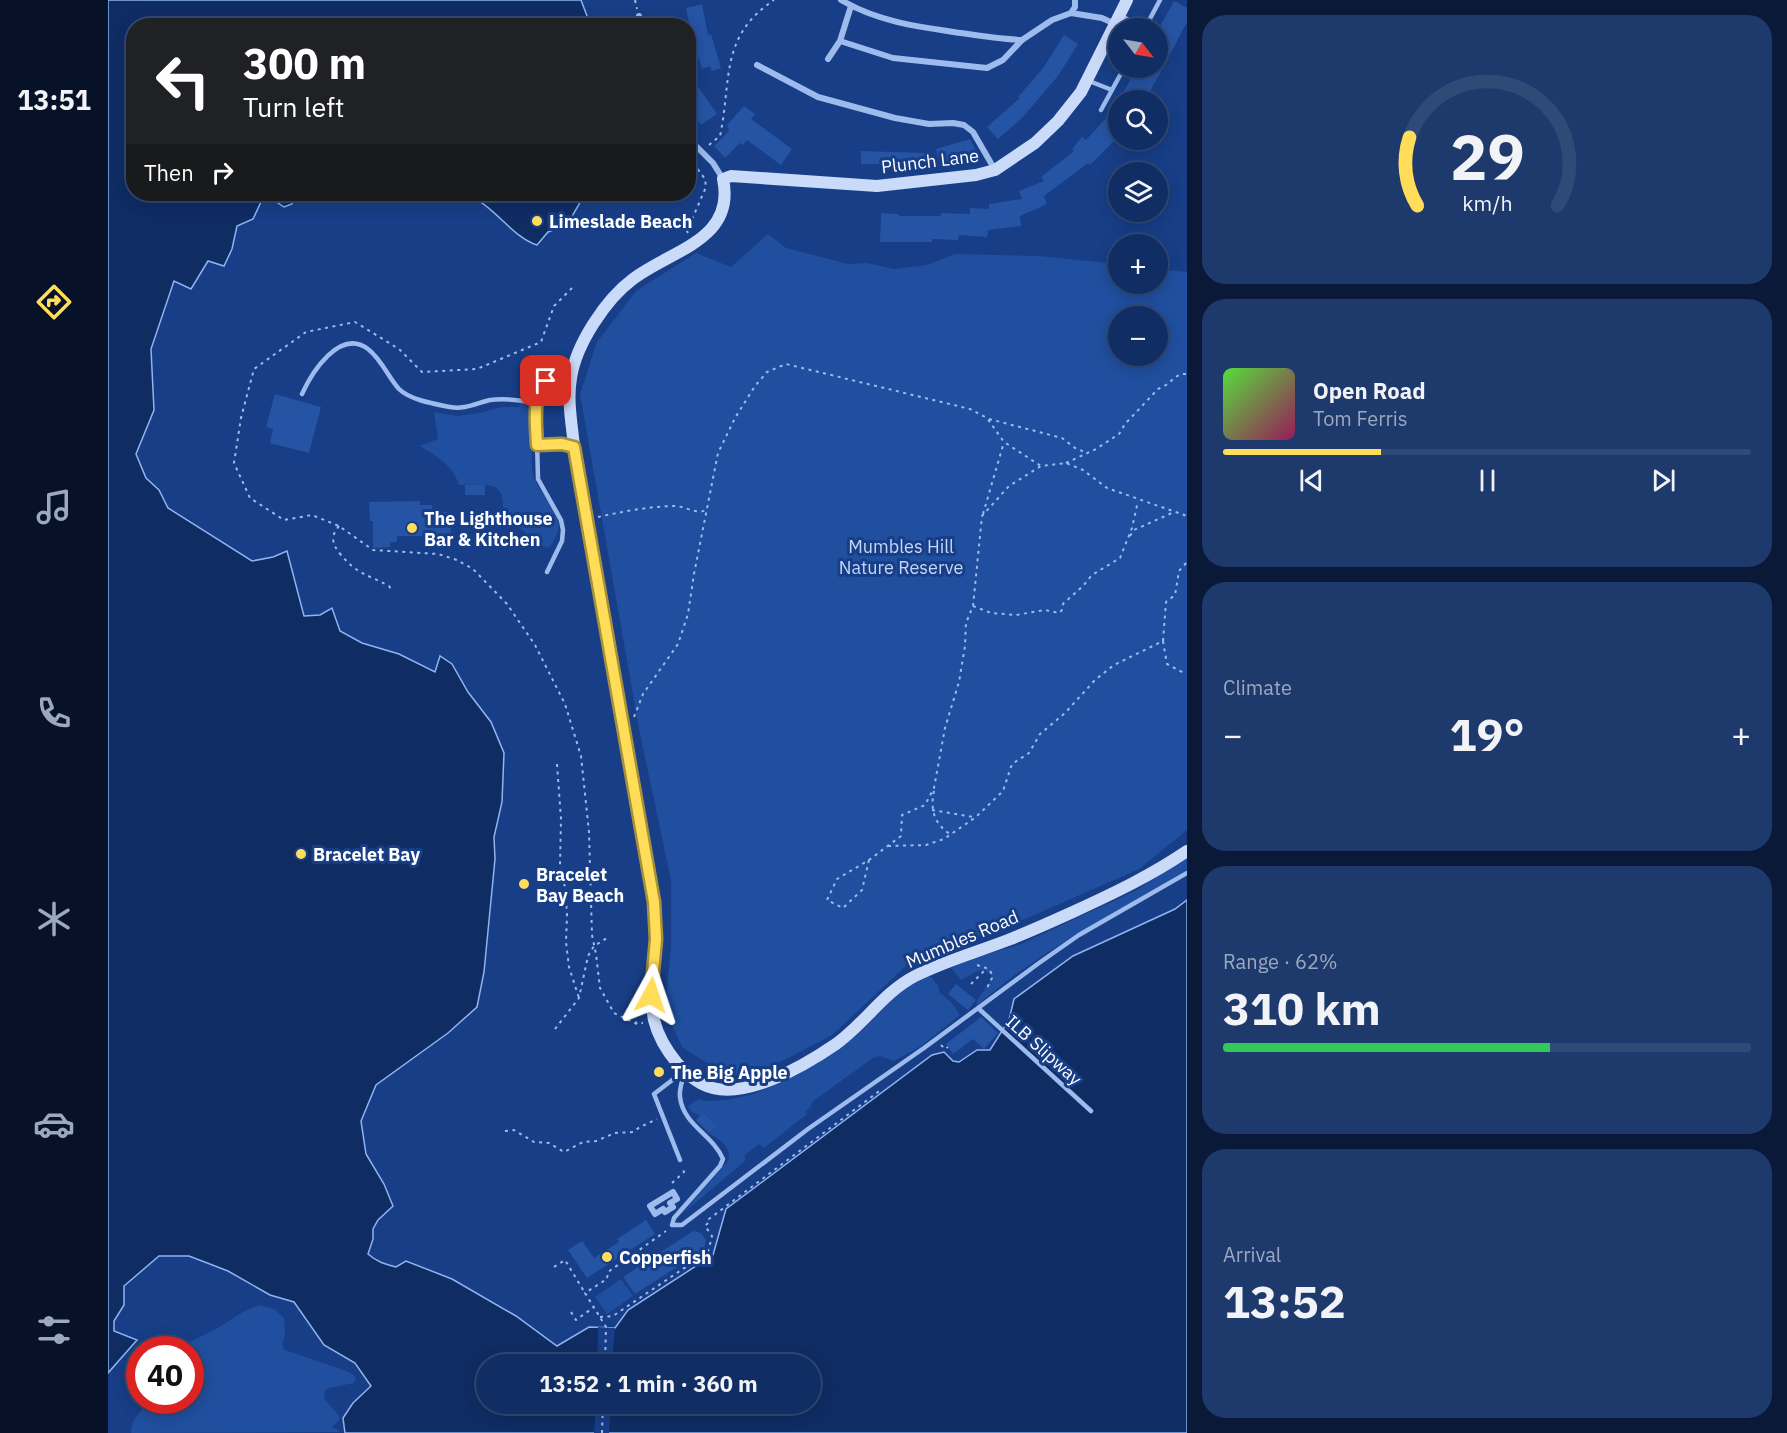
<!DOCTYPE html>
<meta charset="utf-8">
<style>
:root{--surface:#112e64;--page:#1e3a6d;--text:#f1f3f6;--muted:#9ca8bf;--line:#304a78;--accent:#ffdd59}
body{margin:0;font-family:"IBM Plex Sans",sans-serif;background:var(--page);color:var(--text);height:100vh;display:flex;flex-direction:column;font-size:22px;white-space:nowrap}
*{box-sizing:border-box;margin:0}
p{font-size:20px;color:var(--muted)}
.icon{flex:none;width:33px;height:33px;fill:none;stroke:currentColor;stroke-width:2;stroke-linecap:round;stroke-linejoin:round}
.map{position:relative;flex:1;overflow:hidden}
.side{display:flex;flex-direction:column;gap:15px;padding:15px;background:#091937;width:600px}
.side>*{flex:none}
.top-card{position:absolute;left:18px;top:18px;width:570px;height:183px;border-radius:24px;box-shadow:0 3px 15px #0003,0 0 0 2px var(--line);background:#202124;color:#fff;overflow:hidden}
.needle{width:39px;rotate:121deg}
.fabs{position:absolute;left:1000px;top:18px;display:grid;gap:12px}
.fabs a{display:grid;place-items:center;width:60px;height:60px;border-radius:50%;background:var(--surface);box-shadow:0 3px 15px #0003,0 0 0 2px var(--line);font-size:30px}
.speed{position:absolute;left:18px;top:1336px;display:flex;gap:12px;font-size:30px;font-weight:700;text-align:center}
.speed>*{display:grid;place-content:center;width:78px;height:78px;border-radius:50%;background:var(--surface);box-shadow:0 3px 15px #0003,0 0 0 2px var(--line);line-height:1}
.speed .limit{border:9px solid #d22;background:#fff;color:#111}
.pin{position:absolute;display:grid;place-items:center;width:51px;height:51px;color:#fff;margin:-26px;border-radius:12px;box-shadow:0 3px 9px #0006}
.me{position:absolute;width:66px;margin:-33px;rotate:5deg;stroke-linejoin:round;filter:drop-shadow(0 0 4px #0008)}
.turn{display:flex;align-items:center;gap:21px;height:126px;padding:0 18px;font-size:27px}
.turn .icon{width:78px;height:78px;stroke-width:2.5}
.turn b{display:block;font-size:42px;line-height:51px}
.then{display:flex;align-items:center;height:57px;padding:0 18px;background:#0003;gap:12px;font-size:22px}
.big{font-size:45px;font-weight:700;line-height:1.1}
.side .widget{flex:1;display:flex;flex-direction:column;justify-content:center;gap:9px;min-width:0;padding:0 21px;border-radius:24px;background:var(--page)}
.side .dial{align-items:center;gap:0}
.dial svg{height:156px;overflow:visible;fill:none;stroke:var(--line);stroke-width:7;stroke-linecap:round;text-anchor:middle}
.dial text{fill:var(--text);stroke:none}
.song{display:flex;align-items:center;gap:18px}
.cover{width:72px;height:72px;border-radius:9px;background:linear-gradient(135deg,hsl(110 70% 55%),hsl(330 70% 35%))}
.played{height:6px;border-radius:3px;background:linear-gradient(90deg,var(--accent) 30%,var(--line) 30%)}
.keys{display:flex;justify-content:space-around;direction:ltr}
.heat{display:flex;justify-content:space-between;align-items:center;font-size:33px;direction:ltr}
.charge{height:9px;border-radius:4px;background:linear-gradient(90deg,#34c759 62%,var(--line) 0)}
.trip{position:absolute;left:368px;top:1354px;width:345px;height:60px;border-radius:30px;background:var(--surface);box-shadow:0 3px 15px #0003,0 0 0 2px var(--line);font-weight:700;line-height:60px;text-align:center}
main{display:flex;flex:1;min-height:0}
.tabs{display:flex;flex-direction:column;width:108px;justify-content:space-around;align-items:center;background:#071228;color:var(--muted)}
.tabs .icon{width:42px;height:42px}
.tabs .current{color:var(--accent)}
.tabs b{font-size:27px;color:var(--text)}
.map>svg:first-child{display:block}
</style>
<main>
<nav class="tabs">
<b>13:51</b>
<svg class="icon current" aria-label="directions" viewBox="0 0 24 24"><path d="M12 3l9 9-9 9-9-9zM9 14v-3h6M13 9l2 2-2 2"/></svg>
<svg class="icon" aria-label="music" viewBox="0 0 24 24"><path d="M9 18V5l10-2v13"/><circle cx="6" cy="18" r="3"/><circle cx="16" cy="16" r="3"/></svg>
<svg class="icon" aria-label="phone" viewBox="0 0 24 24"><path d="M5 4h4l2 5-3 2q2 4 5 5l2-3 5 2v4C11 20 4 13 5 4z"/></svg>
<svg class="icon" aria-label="climate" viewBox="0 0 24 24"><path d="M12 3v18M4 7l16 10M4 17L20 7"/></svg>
<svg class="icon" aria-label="car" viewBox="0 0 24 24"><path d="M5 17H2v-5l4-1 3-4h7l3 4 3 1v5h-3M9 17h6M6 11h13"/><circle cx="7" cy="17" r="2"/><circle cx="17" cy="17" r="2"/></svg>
<svg class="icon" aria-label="filters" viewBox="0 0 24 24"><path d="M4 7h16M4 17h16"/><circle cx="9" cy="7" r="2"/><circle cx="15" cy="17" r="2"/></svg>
</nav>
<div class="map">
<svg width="1079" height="1433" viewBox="0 0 1079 1433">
<rect width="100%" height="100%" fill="#173e86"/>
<path fill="#204f9f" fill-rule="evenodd" d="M660,234l18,14 62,16 19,-1 27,6 33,-4 28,-11 84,2 80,8v20h39v-15l29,3v558l-48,39 -109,48 -122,47 -76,71 -71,37 -34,4 -45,-29 -17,-37 6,-62v-68l-31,-146 -60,-340 17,-52 39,-51 60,-38 35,14zM1050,316v40h-39v-40z
M412,401l4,1c17,18 4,50 9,72 4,18 24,32 26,49 0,9 -5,19 -10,25l-8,-2 -39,-33c6,-34 -19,-29 -43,-28 -6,-20 -23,-29 -39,-39l18,-7 -4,-27 23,4 23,-3 21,-6h18z
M1079,858v12l-139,82 -36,25 -36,29c1,-11 13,-18 16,-30l-6,-5 -6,-1 -19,10 -10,-12 20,-9 50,-15 114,-53z
M819,974l6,5 5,7 2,7 11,9 9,13 -39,31 -27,15 -14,-5 -7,2 -61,44 -1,5 -5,4 1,3 -43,34 -5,-4 -14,11v6l-64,54 48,-55c1,-15 -8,-19 -20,-27l7,-8 -12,-12 -4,3 -8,-4 -4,-6 11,-7 8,2 20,-1 27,-6 64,-31 14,-10 53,-51z
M513,1279l12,17 -26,18 -12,-17z
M151,1305l15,4 10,9 1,17 -3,9 3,6 64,22 7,5 -2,6 -26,5 -3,3 -1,7 15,18v4l-8,8 6,1 2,3 -208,1c-1,-10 7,-20 14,-27l23,-3v-2h22v-51h-12c13,-11 29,-15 43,-24 13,-8 23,-16 38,-21z"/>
<path fill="#0f2c63" stroke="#8fb4f0" stroke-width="1.5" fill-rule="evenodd" d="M0,0h473l9,24 -456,2v168h161l-3,10 -8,3 -12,-8 -11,3 -8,17 -16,7 -5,23 -8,17 -16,-5 -17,28 -17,-8 -23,68 3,61 -18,44 10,24 13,12 9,18 84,53 21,-4 14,-6 17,65 16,-1 12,-7 8,23 22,12 37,11 36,18 5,-16 12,8 16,28 23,30 13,31 -2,49 -8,35 1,22 -11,113 -7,35 -29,26 -72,52 -15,36 5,33 18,30 9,22 -15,14 -5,9v10l-5,15c9,8 17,10 28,13l10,-6 46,18 64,37 41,30 32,-19 26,1 13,-18 85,-55 13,-46 206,-154 12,-3 9,9 6,1 18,-12h13l19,-30 5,-21 59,-43 102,-47 12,-9v533h-842l-2,-15 10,-15 18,-17 -16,-23 -31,-18 -30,-43 -24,-7 -42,-24 -39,-15h-30l-35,30v19l-10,16v10l23,9 -29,33zM378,1365h324v39h-324z
M357,194h120l-18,31 -19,7 -11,13c-27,-9 -43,-41 -72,-51z"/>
<path fill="#173e86" d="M490,1327l17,1 -3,37h-15z
M488,1404h15l-2,29h-15z"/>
<path fill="#2654a4" d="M1066,1l13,7v14l-24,46 -18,32h-26l18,-32h21v-38z
M594,4l6,31 3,-1 10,34 -9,3 -2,-5 -8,3 -11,-36 -5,-25z
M956,35l14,9 -20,32 -36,42 -24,21 -11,-12 33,-29 -2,-1 26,-30z
M580,72l29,42 -16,11 -13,-17z
M1011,104v32l-29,29 -2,-2 -44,33 3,8 -27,12 1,10 -33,4 -1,7 -28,-2 -1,5 -26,-1v3h-52l1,-29 18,1v2h42v-3l29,1v-6l19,1v-5l33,-5 -3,-8 25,-10 -3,-4 33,-26 -2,-2 10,-12 4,3z
M636,106l11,8 -4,5 41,30 -11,16 -34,-25 -4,5 -3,-2 -15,15 -11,-12 15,-15 -2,-6z
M862,139l7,14 -37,11 -4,-15z
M753,151l63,2v13h-25v2l-16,-1v-3h-22z
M167,394l46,13 -12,46 -39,-10 3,-14 -7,-2z
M377,484v11h-20v-10z
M312,501v4h12v7h18l1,24h-54v6h-7v5l-17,1v-27h-3l-1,-19z
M848,984l20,16 -8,10 -20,-16z
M873,1017l17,16 -14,16 -11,-10 -20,15 -7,-10z
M595,1113l14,12 -8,8 -13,-13z
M538,1220l9,14 -68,44 -19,-28 14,-9 12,17 25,-16 -2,-3z
M585,1231l8,2 5,7 -2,9 -13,9 1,2 -11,7 -1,-2 -45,29 -12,-17z"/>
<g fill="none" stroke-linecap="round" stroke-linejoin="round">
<path stroke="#9dbbed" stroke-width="2" stroke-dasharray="3 4.5" stroke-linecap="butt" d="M527,0l2,9
M601,145l11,-9c12,-56 -1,-99 54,-136
M580,233l-1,-2 19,-44 -1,-8 -17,-23
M464,288l-18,18 -13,36 -64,27 -55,3 -23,-23 -44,-27 -49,10 -52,37 -13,49 -7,45 16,35 34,22 28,-5 27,11 34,24 65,4 19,6 16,9 34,35 28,41 30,59 16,52 8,76 3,103 4,19 4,34 14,25 23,11
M881,419l73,19 13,10 12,5
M958,463l30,-14 23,-15 6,-10 33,-35 10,-5 7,-7 7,-3h5
M875,514l21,-72
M490,517c22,-5 54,-11 76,-11 12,0 21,9 33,4
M231,526c-9,11 -7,18 2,29 17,20 26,19 48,31l3,5
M1022,536l4,-6 40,-18
M865,606l18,7 25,2 29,-5 14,3 4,-4v-5l20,-18 9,-11 28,-17 12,-30 6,-27
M1055,641l4,23 17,9
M526,717l9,-23 35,-50 10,-30 6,-40 24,-121 17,-35 20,-32 12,-14 19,-8 184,45 17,9 17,24 37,24
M449,764l4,55 -1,47 5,21 2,27 -1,28 3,25 10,31
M826,791c-4,18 0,33 16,43
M824,810l42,7
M780,846l38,-1 18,-6 32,-22 27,-26 9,-27 17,-11 11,-19 25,-21 30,-33 19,-15 49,-24 3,-39 9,-7 4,-24 8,-9
M761,860l-7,30 -19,18 -16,-8 10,-21 32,-19 32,-24 1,-21 23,-10 9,-17 11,-60 14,-46 6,-36 1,-23 7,-17 9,-90 27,-30 32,-20 25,-3 17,7 24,18 80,28
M869,965l12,4 4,7 -7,14
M863,984l16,-16
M519,1009l10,15 6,-1
M447,1029l24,-31 9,-42 6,-10 13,-8
M833,1045l4,4 3,-2
M397,1131l9,-1 20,12 15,1 15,9 19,-10 13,-1 19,-8 18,-1 7,-5 17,-8
M564,1183l12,-11 -2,-5
M446,1267l11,-7 20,33
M463,1312l5,8 18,-13
M492,1317l13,-1 95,-64 4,-16 -7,-10 5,-5 -1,-2 173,-130
M497,1365l1,-38 -21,-34 22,-14 1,-7 58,-41
M494,1433l1,-29"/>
<path stroke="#9dbbed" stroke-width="4.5" d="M1013,16l24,12
M1037,28l15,-28
M1000,41l11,5
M981,81l23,9
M993,110l23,-42
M194,394c10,-22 38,-66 66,-45 14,11 20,28 31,40 11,11 36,15 51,18 14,3 27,-4 40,-7 16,-2 30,0 46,3
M429,445l25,-1 10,2
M439,572l15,-31 1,-11 -2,-10 -23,-41 -2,-76c5,-22 13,-26 35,-25
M870,1008l113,103
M576,1074c-2,7 -5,16 -4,23 3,28 33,38 43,62l-3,7 -46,52 -2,7h10l126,-96 116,-81 115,-85 40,-28 108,-62
M572,1160l-26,-66 30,-23"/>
<path stroke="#9dbbed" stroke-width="6" d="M733,0c37,22 79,27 120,33 20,3 40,6 61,7
M963,13l4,-6v-7
M531,16v10
M732,41l53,17 94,10 16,-8 19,-20 30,-20 19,-7 31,5 13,6
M720,59l12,-18 11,-35
M649,65l61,32 77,21 34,6 24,-1 11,2 9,7 22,38
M580,138l25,25 10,16
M565,1192l4,7 -7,4 3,4 -8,5 -2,-3 -8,5 -5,-8z"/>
<path stroke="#cadaf9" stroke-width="12" d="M1019,0l-46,92 -23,29 -23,22 -40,27 -19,5 -99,11 -146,-10 -8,3c13,61 -52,71 -90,100 -27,20 -57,65 -62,99 -4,23 1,46 3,69l80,455c1,13 2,27 1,41 -1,25 -6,51 -1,77 4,16 13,31 23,43 7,8 16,16 25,21 38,20 102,-18 134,-40 28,-20 48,-52 79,-68 30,-15 62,-24 93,-36 23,-9 45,-19 67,-29 39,-18 77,-36 112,-60"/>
</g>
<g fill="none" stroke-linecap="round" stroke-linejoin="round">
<g stroke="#a6903a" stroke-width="15">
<path id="route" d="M438,381c-14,20 -10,41 -9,64l25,-1 12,3 80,455 2,37 -5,56"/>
</g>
<use href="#route" stroke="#ffdd59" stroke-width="10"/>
</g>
<g fill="#ffdd59" stroke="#173e86" stroke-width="2">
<circle cx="429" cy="221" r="6"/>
<circle cx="304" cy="528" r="6"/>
<circle cx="193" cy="854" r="6"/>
<circle cx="416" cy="884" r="6"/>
<circle cx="551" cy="1072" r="6"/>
<circle cx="499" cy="1257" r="6"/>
</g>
<g text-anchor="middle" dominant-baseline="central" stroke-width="6" stroke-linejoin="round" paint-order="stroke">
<g font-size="18" fill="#fff" stroke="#173e86">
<text transform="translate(822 161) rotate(-7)">Plunch Lane</text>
<text transform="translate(854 939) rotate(-23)">Mumbles Road</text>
<text transform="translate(936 1050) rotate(42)">ILB Slipway</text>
</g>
<g font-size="18" font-weight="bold" fill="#fff" stroke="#173e86" text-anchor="start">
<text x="441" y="221">Limeslade Beach</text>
<text x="316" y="518">The Lighthouse<tspan x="316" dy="21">Bar &amp; Kitchen</tspan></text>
<text x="205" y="854">Bracelet Bay</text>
<text x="428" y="874">Bracelet<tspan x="428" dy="21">Bay Beach</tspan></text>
<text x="563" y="1072">The Big Apple</text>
<text x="511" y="1257">Copperfish</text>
</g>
<g font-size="18" fill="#c2d7fa" stroke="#173e86">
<text x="793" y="546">Mumbles Hill<tspan x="793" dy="21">Nature Reserve</tspan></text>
</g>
</g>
</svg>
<div class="fabs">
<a><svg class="needle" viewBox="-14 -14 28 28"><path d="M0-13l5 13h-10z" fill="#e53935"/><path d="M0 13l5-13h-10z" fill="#9ca8bf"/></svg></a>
<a><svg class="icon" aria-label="search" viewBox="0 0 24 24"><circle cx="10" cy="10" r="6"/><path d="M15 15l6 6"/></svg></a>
<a><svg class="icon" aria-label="layers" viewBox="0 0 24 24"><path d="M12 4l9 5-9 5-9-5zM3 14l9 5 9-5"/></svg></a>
<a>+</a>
<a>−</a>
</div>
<div class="speed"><div class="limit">40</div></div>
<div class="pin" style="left:438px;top:381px;background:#d93025"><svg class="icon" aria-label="arrive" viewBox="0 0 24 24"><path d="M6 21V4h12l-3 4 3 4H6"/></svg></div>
<svg class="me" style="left:543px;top:995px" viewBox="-20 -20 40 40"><path d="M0-17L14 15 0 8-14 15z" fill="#ffdd59" stroke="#fff" stroke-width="4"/></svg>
<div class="trip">13:52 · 1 min · 360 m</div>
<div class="top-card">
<div class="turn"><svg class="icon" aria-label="left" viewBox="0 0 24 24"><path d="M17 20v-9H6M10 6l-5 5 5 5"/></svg><div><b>300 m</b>Turn left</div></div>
<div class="then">Then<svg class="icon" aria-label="right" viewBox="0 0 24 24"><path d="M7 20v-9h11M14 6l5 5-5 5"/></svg></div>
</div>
</div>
<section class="side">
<div class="widget dial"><svg viewBox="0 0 100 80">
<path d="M14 69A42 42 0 1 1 86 69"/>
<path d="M14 69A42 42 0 0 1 10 34" stroke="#ffdd59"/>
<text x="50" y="56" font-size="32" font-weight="700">29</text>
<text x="50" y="72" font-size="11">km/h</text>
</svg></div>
<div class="widget">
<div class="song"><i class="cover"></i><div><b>Open Road</b><p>Tom Ferris</p></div></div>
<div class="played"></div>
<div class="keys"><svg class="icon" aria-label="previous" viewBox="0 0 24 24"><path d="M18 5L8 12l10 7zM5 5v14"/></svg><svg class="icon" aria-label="pause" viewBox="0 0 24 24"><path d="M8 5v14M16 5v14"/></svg><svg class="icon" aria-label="next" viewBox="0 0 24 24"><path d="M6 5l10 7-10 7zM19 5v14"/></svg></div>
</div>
<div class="widget"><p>Climate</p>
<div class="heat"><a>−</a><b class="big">19°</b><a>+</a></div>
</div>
<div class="widget"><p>Range · 62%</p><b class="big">310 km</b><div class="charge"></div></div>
<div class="widget"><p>Arrival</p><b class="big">13:52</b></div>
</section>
</main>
